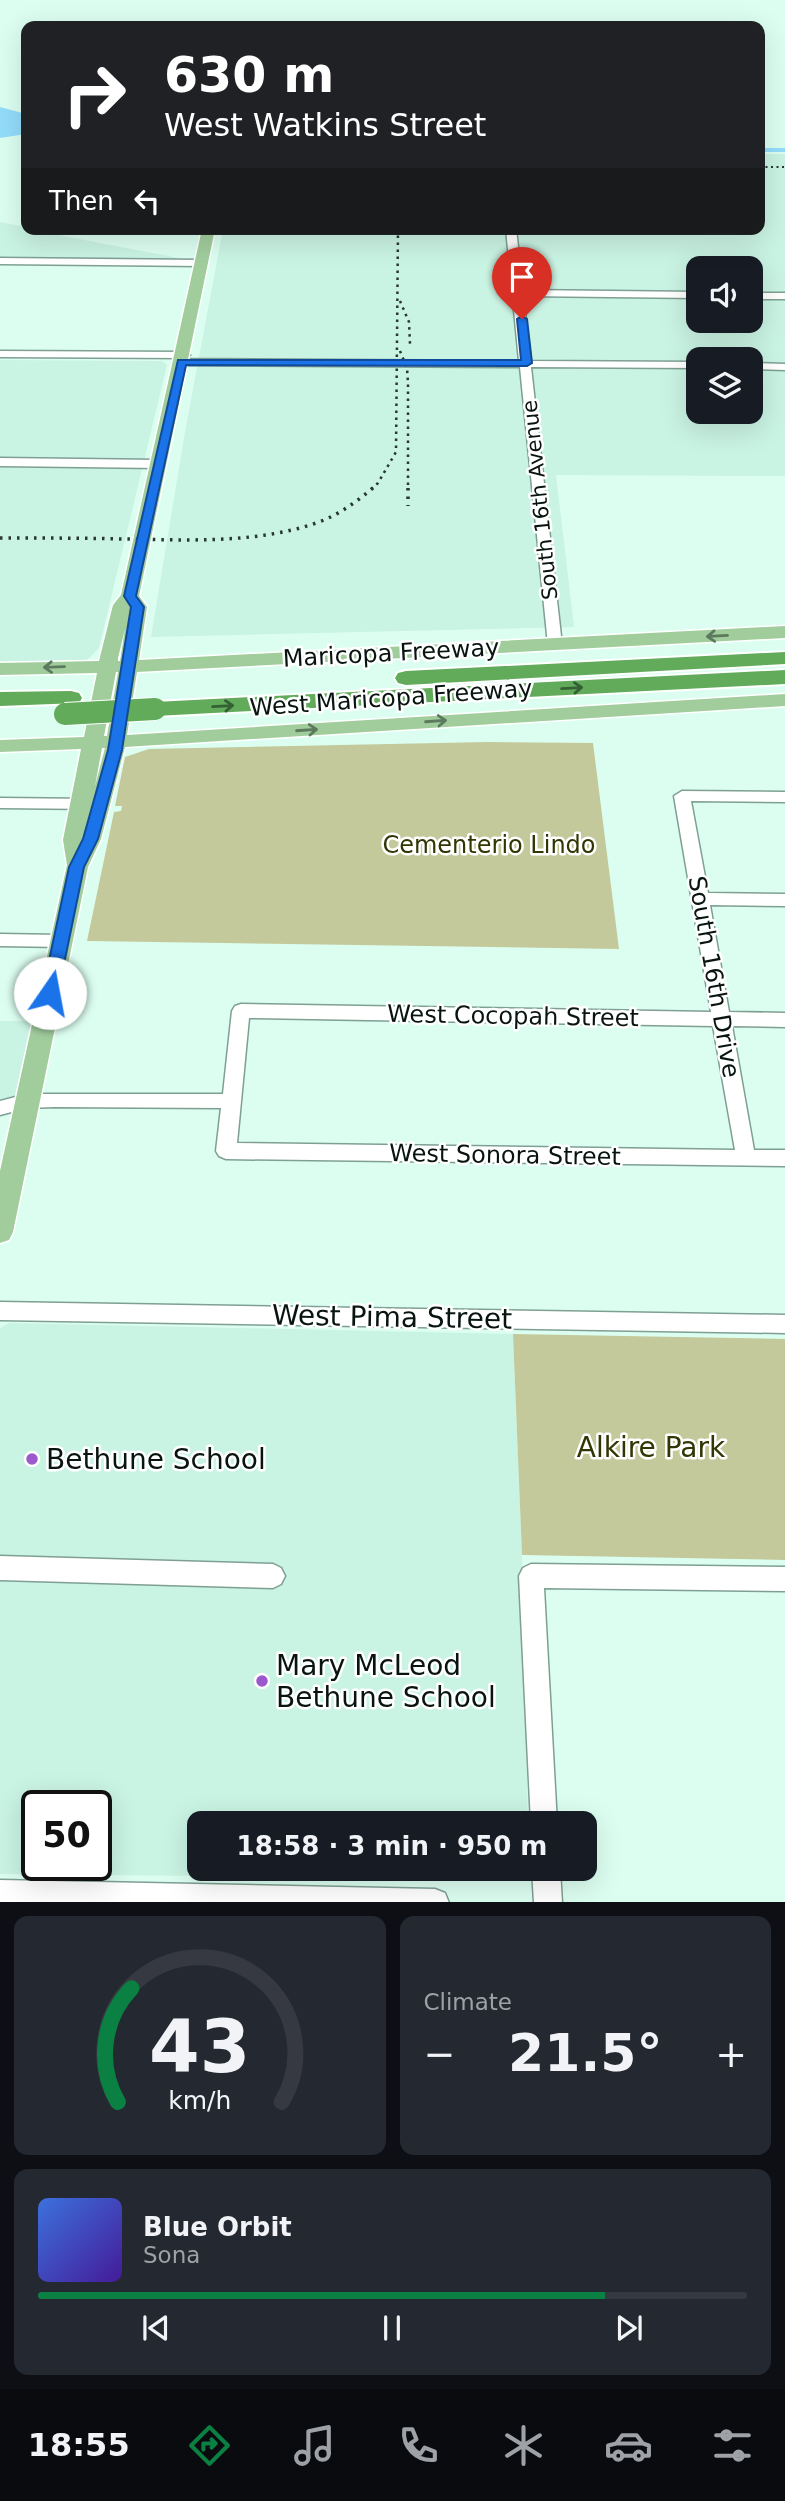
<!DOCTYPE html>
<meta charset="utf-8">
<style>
:root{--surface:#171b24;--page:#242831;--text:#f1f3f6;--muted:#9ea1a6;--line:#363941;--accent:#0b8043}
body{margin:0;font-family:"DejaVu Sans",sans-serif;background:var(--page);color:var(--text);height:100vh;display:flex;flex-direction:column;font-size:26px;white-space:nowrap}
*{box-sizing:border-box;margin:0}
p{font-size:23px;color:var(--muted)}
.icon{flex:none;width:38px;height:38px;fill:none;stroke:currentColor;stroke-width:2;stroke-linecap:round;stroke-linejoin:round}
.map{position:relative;height:1902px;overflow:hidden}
.details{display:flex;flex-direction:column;gap:14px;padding:14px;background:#0d0f14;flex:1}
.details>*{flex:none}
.hud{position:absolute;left:21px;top:21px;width:744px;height:214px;border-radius:14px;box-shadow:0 7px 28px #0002;background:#202124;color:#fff;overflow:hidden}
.controls{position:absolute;left:686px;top:256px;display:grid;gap:14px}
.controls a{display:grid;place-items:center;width:77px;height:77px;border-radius:14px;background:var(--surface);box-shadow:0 7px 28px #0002;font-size:35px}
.speed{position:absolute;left:21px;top:1790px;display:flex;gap:14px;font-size:35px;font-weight:700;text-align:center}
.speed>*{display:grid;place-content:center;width:91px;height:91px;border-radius:50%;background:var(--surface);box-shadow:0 7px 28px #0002;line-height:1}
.speed .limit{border:4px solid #111;border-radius:10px;background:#fff;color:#111}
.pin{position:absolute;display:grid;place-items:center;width:60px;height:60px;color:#fff;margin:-72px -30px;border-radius:50% 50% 50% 0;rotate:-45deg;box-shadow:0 0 7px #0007}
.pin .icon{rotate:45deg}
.me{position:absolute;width:77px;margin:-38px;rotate:12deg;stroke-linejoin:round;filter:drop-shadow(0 0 5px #0008)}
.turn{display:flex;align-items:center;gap:24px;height:147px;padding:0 28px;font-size:32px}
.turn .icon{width:91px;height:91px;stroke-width:2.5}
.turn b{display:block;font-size:49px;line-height:60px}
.then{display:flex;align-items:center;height:66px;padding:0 28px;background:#0003;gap:14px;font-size:26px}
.big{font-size:52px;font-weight:700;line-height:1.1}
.details .card{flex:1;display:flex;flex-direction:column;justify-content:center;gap:10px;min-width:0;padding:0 24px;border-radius:14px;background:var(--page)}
.details .dial{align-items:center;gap:0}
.dial svg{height:182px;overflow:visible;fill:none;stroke:var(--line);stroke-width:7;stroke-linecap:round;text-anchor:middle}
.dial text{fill:var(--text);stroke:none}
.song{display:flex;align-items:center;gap:21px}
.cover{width:84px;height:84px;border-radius:10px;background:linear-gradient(135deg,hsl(220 70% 55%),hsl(260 70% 35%))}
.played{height:7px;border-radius:4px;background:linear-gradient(90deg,var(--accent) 80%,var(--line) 80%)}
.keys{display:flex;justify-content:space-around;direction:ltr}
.heat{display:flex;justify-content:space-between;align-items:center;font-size:38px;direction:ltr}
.details .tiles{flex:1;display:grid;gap:14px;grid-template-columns:1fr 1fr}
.card:last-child{grid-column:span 2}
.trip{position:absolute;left:187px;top:1811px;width:410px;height:70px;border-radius:14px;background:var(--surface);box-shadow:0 7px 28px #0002;font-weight:700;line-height:70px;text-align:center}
.dock{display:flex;height:112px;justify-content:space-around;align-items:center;background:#090b0e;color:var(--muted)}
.dock .icon{width:49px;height:49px}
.dock .active{color:var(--accent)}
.dock b{font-size:32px;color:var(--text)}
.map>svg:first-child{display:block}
</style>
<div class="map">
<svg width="785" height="1903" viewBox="0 0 785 1903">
<rect width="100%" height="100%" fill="#dcfef1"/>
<path fill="#c9f3e3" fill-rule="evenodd" d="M760,154h25v322l-229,-1 18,152 -423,10 34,-205 38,-203h537zM698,268h53v52h-53zM698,359h53v52h-53z
M0,222l26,5v2l153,29 -179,1z
M0,360l162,1 5,4 -68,283 -12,12 -87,2z
M0,1021h39l-18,78 -21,5z
M9,1323l504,11 9,221 6,268 -328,1v45h328l-4,10 -524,-5v-546zM37,1806h59v60h-59z"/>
<path fill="#c3c99b" d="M488,742l105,1 26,206 -532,-8 27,-129 7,-1 1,-5h-7l10,-49 24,-8z
M513,1334l272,5v221l-263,-5z"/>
<path fill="#92ddfb" d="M0,107l26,7v20l-26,4z"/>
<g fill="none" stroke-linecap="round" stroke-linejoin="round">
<path fill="#92ddfb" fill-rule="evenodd" d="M760,148h25v4h-25z"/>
<g stroke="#7f9f93" stroke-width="3">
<path id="minor" d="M506,229h10l7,61 175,2v6l-175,-2 8,65 167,1v6l-167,-1 31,278 -7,4 -7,-4 -28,-278 -338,-2 -6,-3 6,-3 337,2z
M0,258l202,2 5,3 -5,3 -202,-2z
M751,293h34v6h-34z
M0,351l184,1 6,3 -6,3 -184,-1z
M751,363l34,1v6l-34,-1z
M0,458l159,2 6,4 -6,4 -159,-2z
M682,791l103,1v10l-94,-1 17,92 77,1v12l-75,-1 19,107 56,1v14l-53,-1 22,124h31v16l-559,-7 -7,-3 -3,-5 5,-43 -166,-1 -28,1 -27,7v-14l27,-7h196l9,-83 3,-5 6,-2 470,8 -37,-216zM249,1018l464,8 22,124 -498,-7z
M0,798l94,1 8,5 -8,5 -94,-1z
M0,934l61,1 9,6 -9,6 -61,-1z
M0,1302l785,13v18l-785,-13z
M0,1556l273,8 8,4 4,8 -4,8 -8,4 -273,-8z
M531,1564l254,3v24l-241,-3 13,236h-26l-12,-248 4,-8z
M532,1869h28l2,34h-28z
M0,1880l435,9 10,4 4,10h-449z"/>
</g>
<g stroke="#fff" stroke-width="3">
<path id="major" d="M202,229h13l-76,367 8,11 -8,53 646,-34v12l-648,34 -10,63 658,-41v12l-660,41 -24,92 -13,28 -75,365 -4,8 -9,3v-72l67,-306 -4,-25 18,-91 -81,3v-12l84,-3 13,-64 -97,2v-12l99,-2 14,-56 8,-10zM125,629l-5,32h-2v-3zM116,672h2l-11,64h-3zM102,748h3l-10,38z"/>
</g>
<g stroke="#fff" stroke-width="4">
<path id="highway" d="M785,652v12l-379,21 -8,-2 -3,-5 3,-5 8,-2z
M785,670v14l-630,32 -8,-2 -3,-5 3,-5 8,-2z
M71,691l8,2 3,5 -3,5 -79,3v-14z"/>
</g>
<use href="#minor" fill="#fff" fill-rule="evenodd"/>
<use href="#major" fill="#a1cd9d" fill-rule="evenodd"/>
<use href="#highway" fill="#62ab5b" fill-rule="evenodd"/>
<path stroke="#283731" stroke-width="2" stroke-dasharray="2 3.5" stroke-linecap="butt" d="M760,167h25"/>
<path stroke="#283731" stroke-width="2.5" stroke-dasharray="2.5 4.5" stroke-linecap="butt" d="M400,301l9,21 1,22
M400,351l7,17 1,15v106
M371,489l7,-6 18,-31 2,-223"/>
<path stroke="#283731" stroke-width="3.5" stroke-dasharray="2.5 6" stroke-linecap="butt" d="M408,488v18
M0,538c41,0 82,0 123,1 64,1 135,5 196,-17 21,-8 37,-20 54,-34"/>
<g stroke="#fff" stroke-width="24" stroke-linecap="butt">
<path id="highway-bridge" d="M65,714l90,-5"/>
</g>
<use href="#highway-bridge" stroke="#62ab5b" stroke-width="22"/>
</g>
<defs><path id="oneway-shaft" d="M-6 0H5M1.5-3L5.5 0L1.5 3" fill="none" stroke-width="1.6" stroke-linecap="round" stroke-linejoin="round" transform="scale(1.75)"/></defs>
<g stroke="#5c7a5d">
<use href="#oneway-shaft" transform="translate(717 636) rotate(177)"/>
<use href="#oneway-shaft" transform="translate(54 667) rotate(178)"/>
<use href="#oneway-shaft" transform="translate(436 721) rotate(-4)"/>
<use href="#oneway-shaft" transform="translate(307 730) rotate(-4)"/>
</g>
<g stroke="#356035">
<use href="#oneway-shaft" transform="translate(572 688) rotate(-3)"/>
<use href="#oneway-shaft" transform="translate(223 706) rotate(-3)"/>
</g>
<path fill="#1a73e8" stroke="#114b97" stroke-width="2" d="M522,316l5,3 5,44 -5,3 -341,-1 -50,231 8,11 -22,143 -24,89 -14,28 -26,126 -3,4h-11l-2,-4 27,-126 14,-28 25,-89 23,-143 -7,-11 54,-236h343l-4,-41z"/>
<g fill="#9c58cd" stroke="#fff" stroke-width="2.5">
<circle cx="32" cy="1459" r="7"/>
<circle cx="262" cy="1681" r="7"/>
</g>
<g text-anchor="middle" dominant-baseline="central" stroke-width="5" stroke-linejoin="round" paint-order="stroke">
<g font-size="21" fill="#08140f" stroke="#fff">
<text transform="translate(540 500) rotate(-96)">South 16th Avenue</text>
</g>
<g font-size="24" fill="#08140f" stroke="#fff">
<text transform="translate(391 653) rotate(-3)">Maricopa Freeway</text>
<text transform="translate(391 698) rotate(-4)">West Maricopa Freeway</text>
<text transform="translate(714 977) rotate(80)">South 16th Drive</text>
<text transform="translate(513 1016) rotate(1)">West Cocopah Street</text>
<text transform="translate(505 1155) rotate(1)">West Sonora Street</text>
</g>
<g font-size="24" fill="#323603" stroke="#fff">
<text x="489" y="845">Cementerio Lindo</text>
</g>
<g font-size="28" fill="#08140f" stroke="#fff">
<text transform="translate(392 1317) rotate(1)">West Pima Street</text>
</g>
<g font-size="28" fill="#323603" stroke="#fff">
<text x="651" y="1447">Alkire Park</text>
</g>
<g font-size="28" fill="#08140f" stroke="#fff" text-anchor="start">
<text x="46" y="1459">Bethune School</text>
<text x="276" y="1665">Mary McLeod<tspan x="276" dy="32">Bethune School</tspan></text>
</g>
</g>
</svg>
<div class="controls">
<a><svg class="icon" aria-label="sound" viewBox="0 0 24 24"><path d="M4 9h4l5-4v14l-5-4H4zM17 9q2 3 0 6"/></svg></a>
<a><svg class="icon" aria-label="layers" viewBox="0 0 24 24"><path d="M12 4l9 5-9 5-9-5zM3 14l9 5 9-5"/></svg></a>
</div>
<div class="speed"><div class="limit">50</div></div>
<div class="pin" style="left:522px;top:319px;background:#d93025"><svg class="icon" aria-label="arrive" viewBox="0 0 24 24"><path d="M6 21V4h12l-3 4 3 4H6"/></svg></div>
<svg class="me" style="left:50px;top:993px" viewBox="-20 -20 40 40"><circle r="19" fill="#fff"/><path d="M0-13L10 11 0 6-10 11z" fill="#1a73e8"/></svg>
<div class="trip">18:58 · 3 min · 950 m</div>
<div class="hud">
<div class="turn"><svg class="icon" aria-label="right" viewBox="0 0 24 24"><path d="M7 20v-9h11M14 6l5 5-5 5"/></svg><div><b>630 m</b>West Watkins Street</div></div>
<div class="then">Then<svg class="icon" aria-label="left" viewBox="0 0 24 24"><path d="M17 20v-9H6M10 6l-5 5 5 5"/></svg></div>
</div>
</div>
<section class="details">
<div class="tiles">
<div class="card dial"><svg viewBox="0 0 100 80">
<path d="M14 69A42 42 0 1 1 86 69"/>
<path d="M14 69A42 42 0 0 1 20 19" stroke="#0b8043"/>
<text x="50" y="56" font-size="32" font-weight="700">43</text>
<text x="50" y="72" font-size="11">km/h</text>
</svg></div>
<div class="card"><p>Climate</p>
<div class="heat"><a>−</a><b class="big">21.5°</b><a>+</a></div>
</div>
<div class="card">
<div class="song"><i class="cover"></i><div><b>Blue Orbit</b><p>Sona</p></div></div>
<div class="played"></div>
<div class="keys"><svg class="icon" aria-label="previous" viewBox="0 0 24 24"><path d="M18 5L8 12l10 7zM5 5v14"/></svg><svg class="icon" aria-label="pause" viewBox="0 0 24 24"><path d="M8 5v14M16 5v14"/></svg><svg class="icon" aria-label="next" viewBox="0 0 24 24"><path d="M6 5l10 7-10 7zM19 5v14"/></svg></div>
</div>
</div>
</section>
<nav class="dock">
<b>18:55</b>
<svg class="icon active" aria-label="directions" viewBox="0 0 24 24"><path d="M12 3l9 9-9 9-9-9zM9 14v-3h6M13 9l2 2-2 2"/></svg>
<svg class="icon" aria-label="music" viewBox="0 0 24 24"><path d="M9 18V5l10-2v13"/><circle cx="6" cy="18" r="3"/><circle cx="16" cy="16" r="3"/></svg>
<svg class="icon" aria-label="phone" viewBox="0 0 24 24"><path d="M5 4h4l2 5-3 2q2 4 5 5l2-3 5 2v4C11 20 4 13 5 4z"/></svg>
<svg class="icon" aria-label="climate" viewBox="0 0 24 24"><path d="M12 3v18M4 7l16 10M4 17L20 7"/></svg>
<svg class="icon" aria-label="car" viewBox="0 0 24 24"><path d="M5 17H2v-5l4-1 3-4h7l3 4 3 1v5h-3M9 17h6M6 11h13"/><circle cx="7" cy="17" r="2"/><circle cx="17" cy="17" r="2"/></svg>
<svg class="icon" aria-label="filters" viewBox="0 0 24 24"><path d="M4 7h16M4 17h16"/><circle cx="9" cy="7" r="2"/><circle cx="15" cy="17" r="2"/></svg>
</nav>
